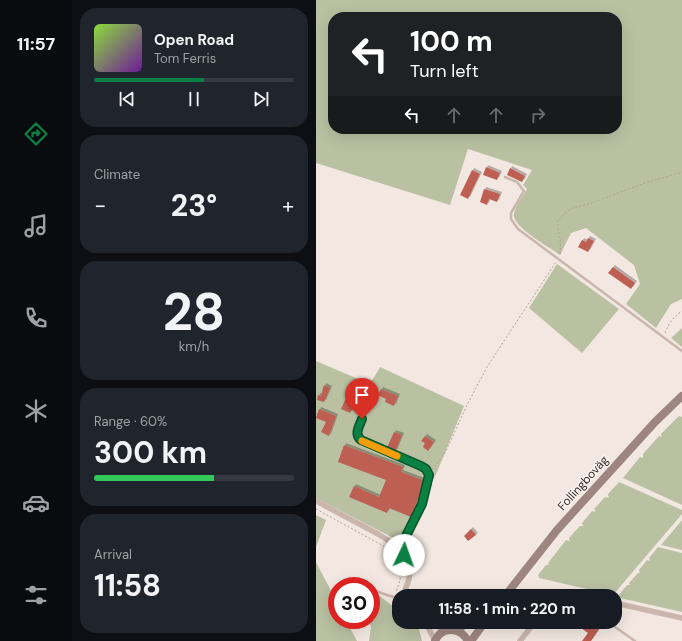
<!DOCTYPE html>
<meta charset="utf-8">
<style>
:root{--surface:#171b24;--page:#20242c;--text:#f1f3f6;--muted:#9ea1a6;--line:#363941;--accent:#0b8043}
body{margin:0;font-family:"DM Sans",sans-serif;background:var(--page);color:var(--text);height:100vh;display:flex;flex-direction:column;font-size:15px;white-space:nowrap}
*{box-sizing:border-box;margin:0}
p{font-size:13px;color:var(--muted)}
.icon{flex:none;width:22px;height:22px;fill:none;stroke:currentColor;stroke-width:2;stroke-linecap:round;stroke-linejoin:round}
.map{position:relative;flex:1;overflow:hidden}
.side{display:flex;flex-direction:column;gap:8px;padding:8px;background:#0d0f14;width:244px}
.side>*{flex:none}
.guide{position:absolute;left:12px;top:12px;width:294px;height:122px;border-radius:16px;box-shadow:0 4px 16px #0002;background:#202124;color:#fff;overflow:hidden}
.speed{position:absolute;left:12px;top:577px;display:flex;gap:8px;font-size:20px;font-weight:700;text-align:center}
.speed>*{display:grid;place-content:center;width:52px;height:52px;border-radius:50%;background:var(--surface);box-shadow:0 4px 16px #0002;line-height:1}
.speed .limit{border:6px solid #d22;background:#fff;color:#111}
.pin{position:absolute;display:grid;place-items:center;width:34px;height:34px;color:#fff;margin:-41px -17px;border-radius:50% 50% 50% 0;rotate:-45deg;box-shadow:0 0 4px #0007}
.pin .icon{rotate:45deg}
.me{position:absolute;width:44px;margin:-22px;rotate:3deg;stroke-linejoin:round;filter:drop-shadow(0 0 3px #0008)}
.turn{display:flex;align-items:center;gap:14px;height:84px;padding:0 16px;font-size:18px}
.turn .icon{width:52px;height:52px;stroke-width:2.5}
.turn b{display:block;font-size:28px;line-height:34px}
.lanes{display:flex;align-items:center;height:38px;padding:0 16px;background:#0003;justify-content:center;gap:20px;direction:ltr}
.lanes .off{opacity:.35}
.big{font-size:30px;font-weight:700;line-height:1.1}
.side .tile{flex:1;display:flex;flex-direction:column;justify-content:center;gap:6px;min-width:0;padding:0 14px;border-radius:16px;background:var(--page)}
.side .dial{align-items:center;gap:0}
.dial b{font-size:52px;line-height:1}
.song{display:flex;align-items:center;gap:12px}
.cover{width:48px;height:48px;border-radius:6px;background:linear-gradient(135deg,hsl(90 70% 55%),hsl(280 70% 35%))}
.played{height:4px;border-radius:2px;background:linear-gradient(90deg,var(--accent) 55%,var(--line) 55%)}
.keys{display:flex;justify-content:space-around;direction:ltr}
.heat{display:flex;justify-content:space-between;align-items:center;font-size:22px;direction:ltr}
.charge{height:6px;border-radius:3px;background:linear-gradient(90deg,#34c759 60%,var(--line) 0)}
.trip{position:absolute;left:76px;top:589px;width:230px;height:40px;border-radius:16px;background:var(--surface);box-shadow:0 4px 16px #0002;font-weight:700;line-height:40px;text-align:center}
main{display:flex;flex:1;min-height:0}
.menu{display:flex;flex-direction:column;width:72px;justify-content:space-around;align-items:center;background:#090b0e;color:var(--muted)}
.menu .icon{width:28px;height:28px}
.menu .on{color:var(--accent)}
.menu b{font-size:18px;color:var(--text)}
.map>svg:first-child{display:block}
</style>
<main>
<nav class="menu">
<b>11:57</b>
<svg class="icon on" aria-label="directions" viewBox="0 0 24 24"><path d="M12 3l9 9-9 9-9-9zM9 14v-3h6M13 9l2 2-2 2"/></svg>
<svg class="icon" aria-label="music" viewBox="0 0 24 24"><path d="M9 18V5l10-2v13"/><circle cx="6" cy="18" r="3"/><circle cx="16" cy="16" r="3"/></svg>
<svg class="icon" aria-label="phone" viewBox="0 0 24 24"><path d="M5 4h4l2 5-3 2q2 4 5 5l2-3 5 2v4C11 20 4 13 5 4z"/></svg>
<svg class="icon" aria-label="climate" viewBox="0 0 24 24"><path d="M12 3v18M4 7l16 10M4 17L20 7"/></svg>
<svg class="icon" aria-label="car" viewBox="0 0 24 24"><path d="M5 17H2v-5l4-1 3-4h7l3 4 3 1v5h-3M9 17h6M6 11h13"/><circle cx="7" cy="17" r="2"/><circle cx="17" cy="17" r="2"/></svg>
<svg class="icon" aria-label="filters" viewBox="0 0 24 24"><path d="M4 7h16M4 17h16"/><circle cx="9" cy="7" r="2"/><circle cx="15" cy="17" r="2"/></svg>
</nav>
<section class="side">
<div class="tile">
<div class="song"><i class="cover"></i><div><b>Open Road</b><p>Tom Ferris</p></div></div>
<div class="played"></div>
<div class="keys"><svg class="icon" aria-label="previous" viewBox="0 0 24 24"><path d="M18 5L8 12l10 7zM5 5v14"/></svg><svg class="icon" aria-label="pause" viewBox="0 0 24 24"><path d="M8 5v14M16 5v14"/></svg><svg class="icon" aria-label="next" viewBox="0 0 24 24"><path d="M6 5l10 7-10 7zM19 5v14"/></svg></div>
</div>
<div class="tile"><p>Climate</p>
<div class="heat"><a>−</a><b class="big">23°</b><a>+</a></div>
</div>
<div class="tile dial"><b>28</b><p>km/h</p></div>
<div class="tile"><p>Range · 60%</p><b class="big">300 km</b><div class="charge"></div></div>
<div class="tile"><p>Arrival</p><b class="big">11:58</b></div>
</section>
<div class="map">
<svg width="366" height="641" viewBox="0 0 366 641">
<defs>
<filter id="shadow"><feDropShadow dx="2" dy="-2" stdDeviation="0" flood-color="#0004"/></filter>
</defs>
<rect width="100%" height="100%" fill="#f2e8e1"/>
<path fill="#bac0a2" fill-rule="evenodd" d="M0,0h366v299l-11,5 -15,24 -30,-24 14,-20 -6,-19 -48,-37 -15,5 -11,22c-10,-7 -49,-29 -46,-41 1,-8 9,-17 13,-25l-4,-4 9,-15 -64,-21 -18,56 -134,-42zM17,17h284v112h-284z
M241,264l62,45 -37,44 -53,-45z
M366,328v19l-11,-9z
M0,361l54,23 10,-17 84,39 -27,66 -36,70 -85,-44z
M363,416l3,1v88l-59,-27 17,-21 3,1v-4l16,-18 3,1 -1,-3z
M303,482l63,28v4l-69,81 -74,-17 -1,-3 8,-10h3l-1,-2 18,-23 4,1 -1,-3 11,-12h3l-1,-3 10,-12 4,1 -2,-3 11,-12 4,1 -1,-4z
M0,515l10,5 -10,27z
M366,520v30l-21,-5z
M342,547l24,6v59l-62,-14 -1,-3 8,-10h3l-1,-2 9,-10h2l-1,-3 8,-10 3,1 -1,-3z
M0,562l21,40v18h9l11,21h-41z
M61,594l22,17v11h14l6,7 3,12h-53l2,-14 -2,-7h2v-23z"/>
<path fill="#be5e53" filter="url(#shadow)" d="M170,167l14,6 -3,7 -14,-5z
M194,168l15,8 -3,6 -15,-7z
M156,170l8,4 -12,25 -8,-4z
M168,189l16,5 -3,8 -8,-3 -2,6 -7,-3z
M272,238l6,3 -6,11 -10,-5 4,-7 4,2z
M297,267l22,16 -4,6 -23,-16z
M8,385l6,3 -6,14 -7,-2 1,-5 3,1z
M65,389l17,7 -4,10 -9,-4 1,-3 -8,-4z
M31,396l9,4 -6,13 -9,-4z
M3,409l17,7 -7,20 -8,-4 5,-10 -10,-4z
M78,432l8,3 -7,17 -8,-4z
M109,436l9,6 -6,9 -5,-4 2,-4 -4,-2z
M28,445l59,22 -2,5 24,9 -14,36 -22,-9 -2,5 -38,-16 5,-11 25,11 7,-17 -48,-18z
M155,529l5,6 -8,6 -4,-5z
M265,622h9l9,7 -8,12h-9l6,-8 -10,-7z"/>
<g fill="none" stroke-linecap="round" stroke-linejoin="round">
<path stroke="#b5a097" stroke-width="1" stroke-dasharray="2 2" stroke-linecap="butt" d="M244,254c2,-15 -3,-21 -2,-34l12,-11 19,-5 56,-21 37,-11
M349,333c4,-10 8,-16 17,-22
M116,470l12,-15 24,-52 19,-36 69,-105
M0,509l73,40c16,14 14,24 7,43
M78,601v4l5,6
M98,622l4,3"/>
<path stroke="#cab6ad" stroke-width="2.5" d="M189,177l12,5 7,9 -13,22v6l7,10 164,122
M65,399c-3,1 -7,2 -9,4 -7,5 -16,26 -14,34l3,3 60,26 5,3 3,6 -7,29 -22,44
M55,590c10,1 17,8 28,7
M295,622l4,5 20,14"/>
<path stroke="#cab6ad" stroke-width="5.5" d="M0,501l62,33 22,14 7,11 3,10 -1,10 -6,17
M244,596c10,-4 18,-2 28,0
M299,603l67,15
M107,622l24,8
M108,623l5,6 6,12
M204,641l15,-19"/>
<path stroke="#9d867f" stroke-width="8" d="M189,596l52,-66 98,-108 27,-26
M139,630l16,-8
M119,641c7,-15 25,-14 33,0
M155,641l14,-19"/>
</g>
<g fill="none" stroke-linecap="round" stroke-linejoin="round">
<g stroke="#07532c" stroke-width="10">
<path id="route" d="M46,419c-3,8 -8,15 -1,21l60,26 5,3 3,6 -7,29 -22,44 4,7"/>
</g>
<use href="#route" stroke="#0b8043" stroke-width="7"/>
<path stroke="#f59e0b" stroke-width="7" d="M46,441l35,15"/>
</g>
<g text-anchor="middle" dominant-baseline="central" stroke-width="3" stroke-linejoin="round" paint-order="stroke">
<g font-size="12" fill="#392e2b" stroke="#f9f2ed">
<text transform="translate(267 483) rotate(-48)">Follingboväg</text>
</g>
</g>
</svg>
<div class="speed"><div class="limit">30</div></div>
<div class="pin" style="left:46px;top:419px;background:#d93025"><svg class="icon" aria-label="arrive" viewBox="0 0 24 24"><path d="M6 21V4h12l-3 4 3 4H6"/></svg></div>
<svg class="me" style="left:88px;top:555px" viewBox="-20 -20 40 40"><circle r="19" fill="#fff"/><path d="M0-13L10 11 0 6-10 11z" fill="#0b8043"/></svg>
<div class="trip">11:58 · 1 min · 220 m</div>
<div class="guide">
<div class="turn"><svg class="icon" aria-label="left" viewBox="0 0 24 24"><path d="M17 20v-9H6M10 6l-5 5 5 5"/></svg><div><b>100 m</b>Turn left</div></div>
<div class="lanes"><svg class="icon" aria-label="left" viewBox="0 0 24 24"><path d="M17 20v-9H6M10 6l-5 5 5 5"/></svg><svg class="icon off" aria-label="ahead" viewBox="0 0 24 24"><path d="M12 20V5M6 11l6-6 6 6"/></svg><svg class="icon off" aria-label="ahead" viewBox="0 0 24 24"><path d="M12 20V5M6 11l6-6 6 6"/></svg><svg class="icon off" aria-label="right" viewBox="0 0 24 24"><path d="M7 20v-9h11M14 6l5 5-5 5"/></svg></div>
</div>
</div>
</main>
